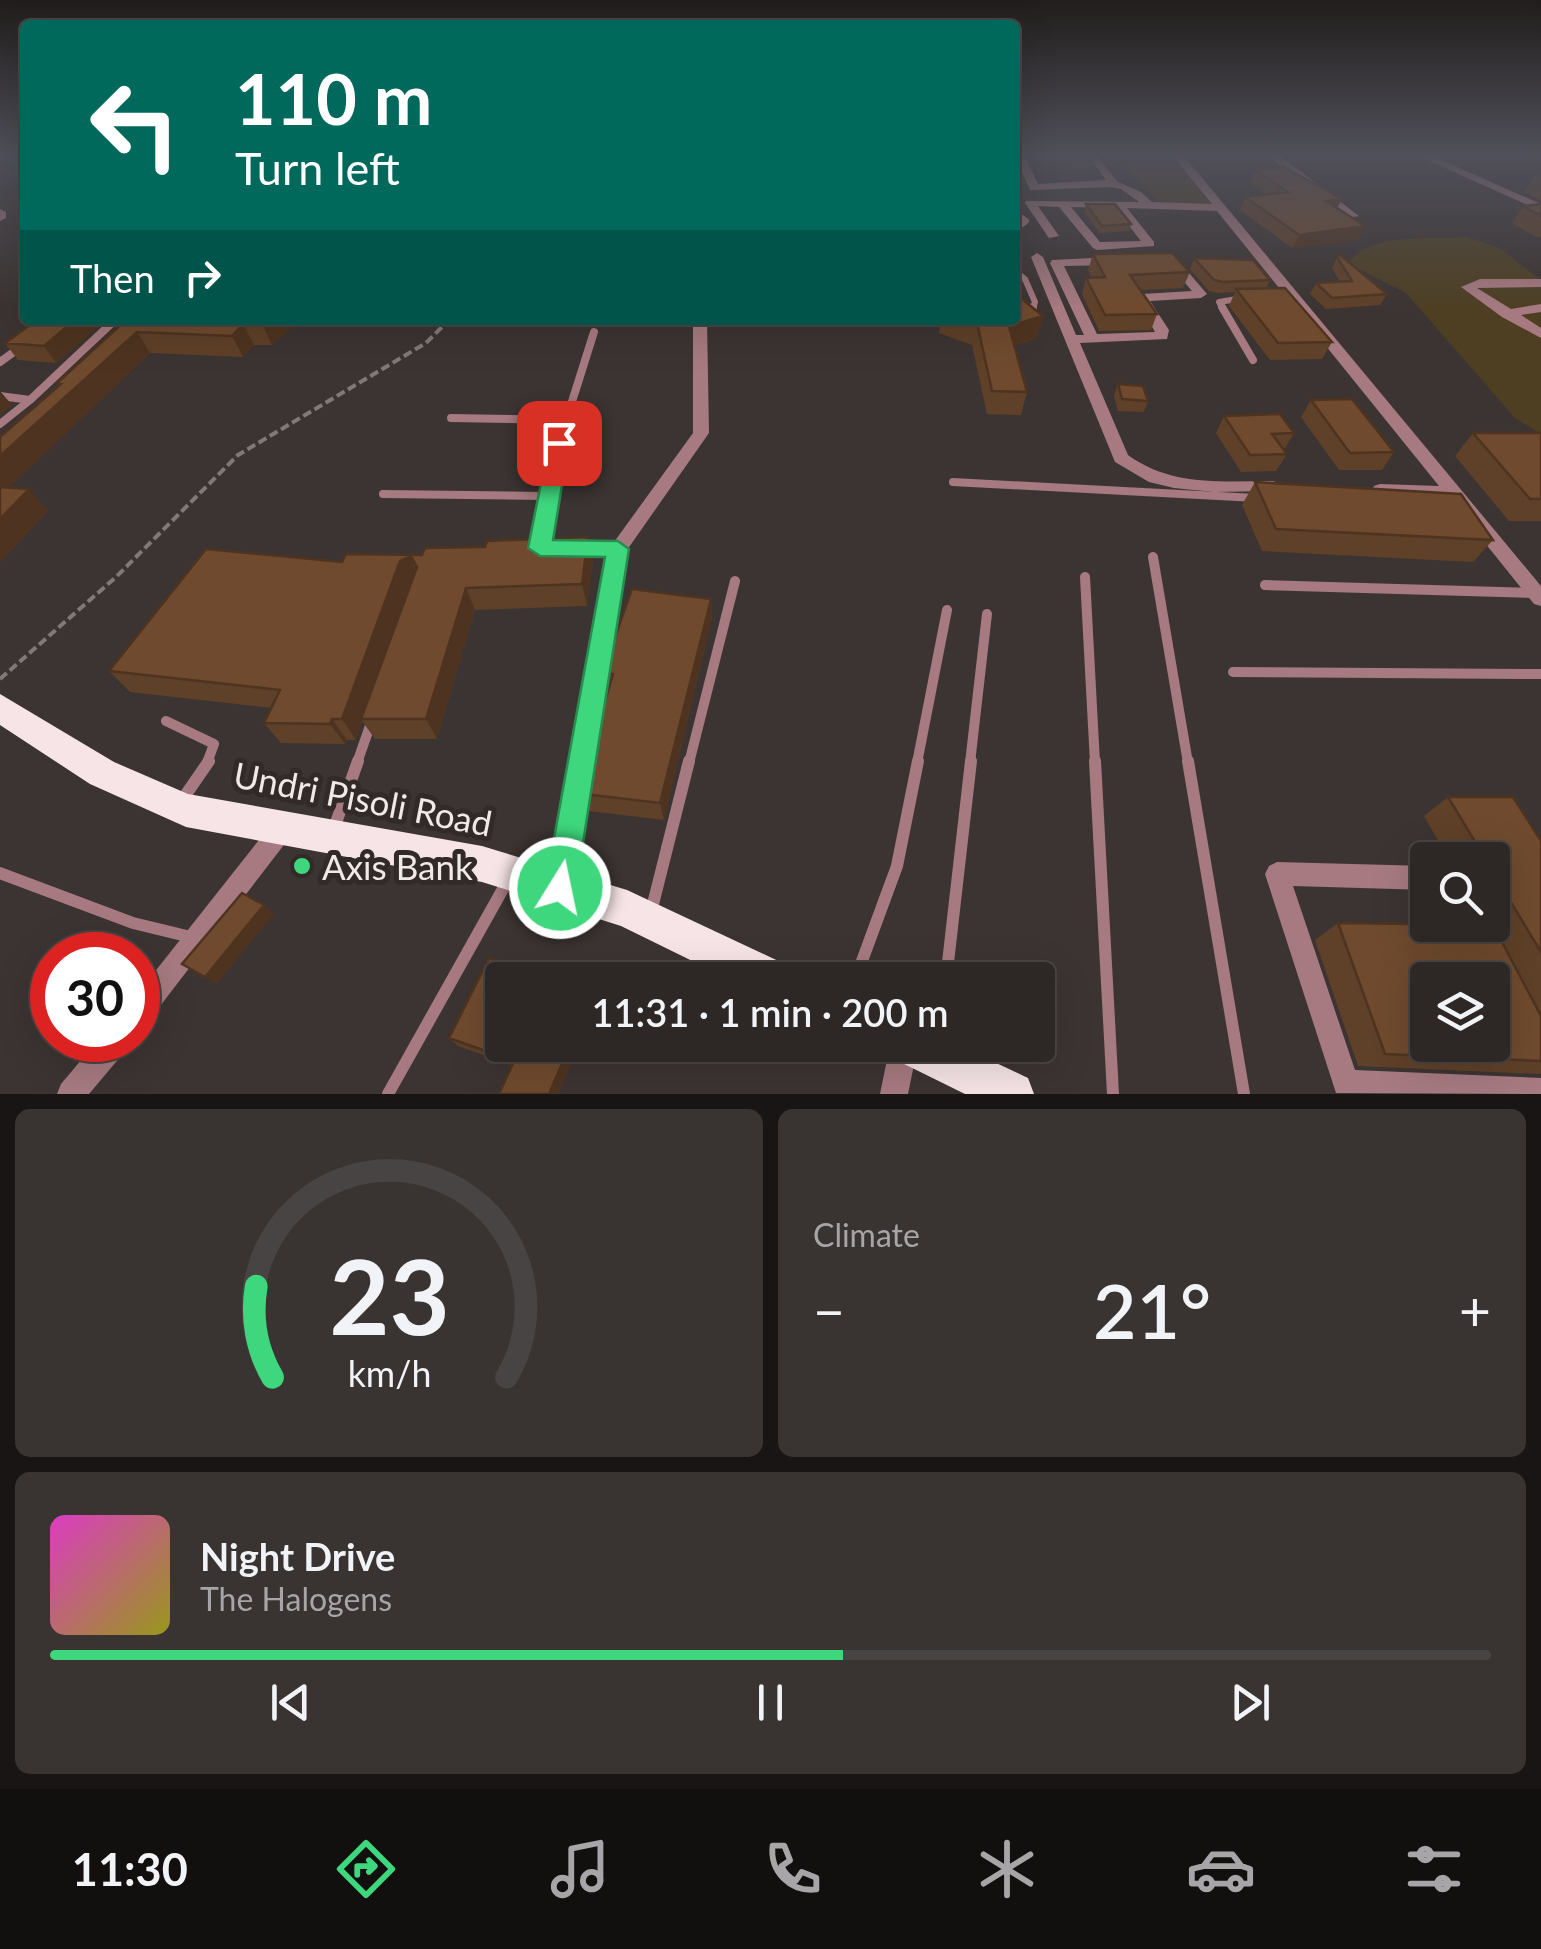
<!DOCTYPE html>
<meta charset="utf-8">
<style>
:root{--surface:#2d2726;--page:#393332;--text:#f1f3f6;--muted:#a7a5a7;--line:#484443;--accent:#3ed77d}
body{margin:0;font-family:Lato,sans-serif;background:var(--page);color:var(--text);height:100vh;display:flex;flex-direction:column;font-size:38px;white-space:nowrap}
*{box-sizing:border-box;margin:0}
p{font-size:32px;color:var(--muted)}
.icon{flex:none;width:55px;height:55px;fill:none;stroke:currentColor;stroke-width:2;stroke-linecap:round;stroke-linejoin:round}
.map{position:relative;height:1094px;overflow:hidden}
.drawer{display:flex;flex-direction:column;gap:15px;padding:15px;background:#191515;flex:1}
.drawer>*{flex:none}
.top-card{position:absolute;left:20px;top:20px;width:1000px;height:305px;border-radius:10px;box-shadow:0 10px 40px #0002,0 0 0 2px var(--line);background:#00695c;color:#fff;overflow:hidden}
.buttons{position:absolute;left:1410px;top:842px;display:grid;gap:20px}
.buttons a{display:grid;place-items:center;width:100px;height:100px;border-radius:10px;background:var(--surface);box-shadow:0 10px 40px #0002,0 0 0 2px var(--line);font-size:50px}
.speed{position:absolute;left:30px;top:932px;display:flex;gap:20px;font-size:50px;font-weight:700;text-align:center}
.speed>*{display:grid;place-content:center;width:130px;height:130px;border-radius:50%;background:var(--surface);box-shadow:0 10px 40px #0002,0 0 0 2px var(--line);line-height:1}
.speed .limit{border:15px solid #d22;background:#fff;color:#111}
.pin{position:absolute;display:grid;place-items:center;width:85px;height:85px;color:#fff;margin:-42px;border-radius:20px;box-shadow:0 5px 15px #0006}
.me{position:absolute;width:110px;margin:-55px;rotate:10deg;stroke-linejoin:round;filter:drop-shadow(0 0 8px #0008)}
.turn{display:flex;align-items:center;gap:35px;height:210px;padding:0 50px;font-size:45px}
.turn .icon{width:130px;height:130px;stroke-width:2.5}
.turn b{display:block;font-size:70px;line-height:85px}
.then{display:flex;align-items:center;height:95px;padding:0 50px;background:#0003;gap:20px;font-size:38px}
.big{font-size:75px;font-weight:600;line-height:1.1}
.drawer .card{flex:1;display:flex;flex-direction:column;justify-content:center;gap:15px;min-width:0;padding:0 35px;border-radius:15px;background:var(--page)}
.drawer .dial{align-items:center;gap:0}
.dial svg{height:260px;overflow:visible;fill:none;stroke:var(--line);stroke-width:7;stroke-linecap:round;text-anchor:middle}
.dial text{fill:var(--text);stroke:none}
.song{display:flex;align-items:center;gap:30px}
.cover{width:120px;height:120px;border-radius:15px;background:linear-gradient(135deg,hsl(310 70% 55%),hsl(60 70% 35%))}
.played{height:10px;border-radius:5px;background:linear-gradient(90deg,var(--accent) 55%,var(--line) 55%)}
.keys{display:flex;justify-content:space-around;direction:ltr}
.heat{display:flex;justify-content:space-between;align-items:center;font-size:55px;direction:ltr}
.drawer .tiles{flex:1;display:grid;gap:15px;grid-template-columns:1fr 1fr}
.card:last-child{grid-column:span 2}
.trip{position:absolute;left:485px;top:962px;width:570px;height:100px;border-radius:10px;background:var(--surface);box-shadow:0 10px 40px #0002,0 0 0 2px var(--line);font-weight:600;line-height:100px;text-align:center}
.dock{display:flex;height:160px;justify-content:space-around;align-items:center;background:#12100f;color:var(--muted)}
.dock .icon{width:70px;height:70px}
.dock .selected{color:var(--accent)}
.dock b{font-size:45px;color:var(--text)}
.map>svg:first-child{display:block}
</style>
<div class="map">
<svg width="1541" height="1094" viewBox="0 0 1541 1094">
<rect width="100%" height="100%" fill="#3c3432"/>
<path fill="#4e3f23" d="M1122,164l56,1 34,39h-50z
M1465,237l33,10 43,33v154l-26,-16 -109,-125 -58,-30c23,-31 81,-23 117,-26z"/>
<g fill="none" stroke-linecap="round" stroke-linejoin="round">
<path stroke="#807977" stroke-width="4" stroke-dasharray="9 4" stroke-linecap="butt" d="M0,679l116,-102 122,-122 188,-112 23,-23"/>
<path stroke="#a67a80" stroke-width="6" d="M1015,213l11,8 -11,8
M1015,271l10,8 10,23 -2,7
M1223,309l-4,-7 24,-4"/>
<path stroke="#a67a80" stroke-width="8" d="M1222,307l31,53
M1015,311h17l1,-4
M0,362l22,-16
M0,396l30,4 85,-80
M451,418l115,2
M0,424l30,-24
M953,482l303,16
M383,494l165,2
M546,507l6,-42 42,-133"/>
<path stroke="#a67a80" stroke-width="10" d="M540,548l6,-44
M580,548l38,1
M1153,557l35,206
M1085,577l10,186
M1265,585l269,8
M1233,672l308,2
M166,721l48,23 -7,19
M357,763l14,-40
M689,763l46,-182
M917,763l30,-153
M970,763l17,-149"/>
<path stroke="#a67a80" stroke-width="12" d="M1095,761l18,333
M1188,761l56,333
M180,803l29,-42
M333,831l25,-70
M0,873l133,50 62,15
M651,912l38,-151
M855,980l42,-114 21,-105
M946,980l25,-219
M388,1094l120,-214"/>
<path fill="#a67a80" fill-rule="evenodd" d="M1015,155h9l14,29 68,-4 -16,-22 6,-3 22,27 23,10 11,10 60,2 -40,-49h11l358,431v20l-7,-2 -86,-107 -74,-3 -2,-4 2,-4 6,-2 59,2 -222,-275 -90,-3 27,34v4l-57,4 -4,-2 -34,-41 -21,-1 21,30 -10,2 -24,-35 1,-2 113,1 -18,-13 -11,-2 -80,3zM1071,207l44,1 26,33 -41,1z
M1267,155h12l80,61 -10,2z
M1416,155h14l111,49v7z
M0,209l6,3v6l-6,3z
M1037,253l6,4 33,78h8l-34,-72 2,-3 61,-3 6,4 -6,4 -49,1 33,68 58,-2 -19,-34 6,-4 50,-3 -25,-29 10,-3 30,35 -6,4 -51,3 19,29 -2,9 -87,4 48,112c44,32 94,26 146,26l8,6 -2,4 -66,1 -40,-4 -25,-6 -34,-20 -84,-205z
M1480,279h61v8l-64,1 34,21 30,-5v8l-20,3 20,13v10l-39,-21 -41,-30z
M693,320h14l2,113 -82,117 -54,338 -3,9 -9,3 -9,-3 -3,-9 60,-339 84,-116z
M282,818l8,3 3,8 -3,8 -143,186 -9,4v-34l136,-172z
M1277,862l151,4v24l-135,-4 62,184 186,8v16l-205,-1 -71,-219 4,-8z
M98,1040h32l-4,10 -37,44h-32l4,-10z
M890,1045h28l-10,49h-28z"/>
<path fill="#f6e4e6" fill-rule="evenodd" d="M0,694l114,68 74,32 294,52 145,44 162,76 6,14h-64l-110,-54 -139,-44 -296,-55 -96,-43 -90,-59z
M890,1045h68l70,33 6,16h-69l-69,-34z"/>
</g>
<path fill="#5f4028" d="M1066,155h30l-3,13h-19z
M1255,170l82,38 21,32 -66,8 -52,-38 5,-13 21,-3 -16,-11z
M1541,175v26l-17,-9 11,-16z
M1086,204l45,20 -2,7 -29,2 -16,-21z
M1541,204v33h-5l-24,-14 11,-17z
M1093,254l97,18 -7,16 -42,2 16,24 -6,16 -52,1 -17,-37 4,-16h6l-4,-8z
M1337,257l50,37 -7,11 -54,4 -16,-15 6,-11 24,-1 -8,-14z
M1194,258l76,22 -4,9 66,53 -10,17 -52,1 -41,-54 6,-14 -17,1 -9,-2 -19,-22z
M1043,316l-6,22 -22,7 12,47 -6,23 -34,-1 -15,-69 -33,-12 2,-13h74z
M37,320h69l-50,43 -38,-3 -13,-17z
M126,320h164l3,6 -21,19h-18l-11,12 -93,-4 -142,135 40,23 -48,51v-125l58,-51 -1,-3z
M1118,384l30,17 -4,11 -26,-1 -4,-15z
M1311,400l83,52 -12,18h-43l-38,-53z
M1224,416l70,17 -10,17 3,4 -11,17 -35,1 -25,-39z
M1473,433h68v88h-32l-54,-65z
M1255,482l238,58 -20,22 -211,-11 -20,-46z
M593,559l-6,47 -112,4 -38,129h-62l-13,-18 -6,19h-9l-2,4 -64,-1 -17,-20 8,-15 -142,-16 -21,-21 233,-109z
M711,599l1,19 -48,202 -75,-9 -6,-17 25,-103 -5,-18z
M1448,797l93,44v232l-2,1 -181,-8 -43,-126 23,-17 154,2v-65h-43l-25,-44z
M449,1038l53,7h77l-21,49 -46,-29 -54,-19z"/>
<path fill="#4e3420" d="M1342,199l-7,13 -9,-11z
M1365,226l-7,14 -66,8 7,-13z
M1043,316l-6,22 -33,10 5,-22z
M75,320h31l-50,43 -12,-17z
M266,320h24l3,6 -21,19 -10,-21z
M243,324l11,21 -11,12 -11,-21z
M137,332l13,21 -150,143v-40z
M0,391l12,14 -12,10z
M29,489l19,22 -48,51v-43z
M588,537l5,22 -6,47 -5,-22z
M411,556l10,22 -60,141 1,2 -6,19 -14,-21 58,-158z
M466,588l9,22 -38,129 -11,-20z
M711,599l1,19 -48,202 -4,-17z
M332,719l15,21 -2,4 -15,-20z
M264,905l10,9 -57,70 -12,-7z
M527,971l7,9 -10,-1z
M570,1045h9l-21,49h-9z"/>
<path fill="#6f4a2e" stroke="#4e3420" stroke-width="2.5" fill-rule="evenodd" d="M1284,167l58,32 -16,2 39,25 -66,9 -54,-38 43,-5 -33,-22z
M1086,204h29l16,20 -29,2z
M1541,204v12l-18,-10z
M1172,253l18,19 -60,3 27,39 -52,1 -19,-37 19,-1 -12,-23z
M1340,255l47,39 -55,4 -16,-15 36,-2 -15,-24z
M1194,258l59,2 17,20 -47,2 -9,-2z
M1285,288l47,54 -54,1 -42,-54z
M1022,299l21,17 -34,10 18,66 -35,-1 -15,-68 -10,-3h48v-19z
M37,320h38l-31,26 -39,-3z
M126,320h140l-4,4h-19l-11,12 -95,-4 -137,124v-19l61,-53 -4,-1z
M1118,384l25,2 5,15 -26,-2z
M1352,399l42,53 -44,1 -39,-53z
M1280,414l14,19 -22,1 15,20 -37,1 -26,-39z
M1473,433h68v66h-11z
M1255,482l206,12 32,46 -217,-11z
M0,487l29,2 -29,30z
M588,537l-6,47 -116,4 -40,131h-65l56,-152 -6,-11 -11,5 -58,158h-10l-2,5 -66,-1 16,-33 -171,-19 97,-122 136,13 4,-8 76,1 3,-7 60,-1 2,-6z
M632,589l79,10 -51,204 -77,-9 8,-46 22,-74 -10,-1 2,-8z
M1448,797h65l28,44v111l-49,-81v-11h-6z
M242,893l22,12 -59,72 -23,-13z
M1338,923l155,2 48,91v45l-156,-7zM1428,980h64v65h-64z
M489,958l38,13 -3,8 3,1h-25v65h68l-21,49h-50l15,-33 -65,-23z"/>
<linearGradient id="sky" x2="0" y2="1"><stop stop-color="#211d1c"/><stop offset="0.5" stop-color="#50505a"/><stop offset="1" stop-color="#50505a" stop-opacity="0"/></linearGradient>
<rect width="1541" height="309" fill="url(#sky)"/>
<path fill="#3ed77d" stroke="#288c51" stroke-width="2.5" d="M559,436l10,7 -16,97 65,1 11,8 -53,339 -4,12 -12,4 -11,-4 -4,-12 60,-331 -65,-1 -12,-8 21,-105z"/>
<circle fill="#3ed77d" stroke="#322a28" stroke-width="4" cx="302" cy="866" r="10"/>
<g text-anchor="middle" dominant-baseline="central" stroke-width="10" stroke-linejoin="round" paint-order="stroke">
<g font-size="35" fill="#efe9e8" stroke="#322a28">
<text transform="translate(363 798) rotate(11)">Undri Pisoli Road</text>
</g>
<g font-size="35" fill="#efe9e8" stroke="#322a28" text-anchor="start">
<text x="322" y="866">Axis Bank</text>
</g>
</g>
</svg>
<div class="buttons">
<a><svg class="icon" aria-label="search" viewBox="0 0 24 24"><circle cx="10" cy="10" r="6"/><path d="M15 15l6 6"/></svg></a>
<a><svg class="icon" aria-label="layers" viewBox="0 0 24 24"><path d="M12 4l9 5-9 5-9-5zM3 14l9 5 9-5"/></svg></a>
</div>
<div class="speed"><div class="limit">30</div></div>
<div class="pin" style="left:559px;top:443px;background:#d93025"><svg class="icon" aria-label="arrive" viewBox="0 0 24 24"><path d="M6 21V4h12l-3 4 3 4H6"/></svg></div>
<svg class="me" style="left:560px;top:888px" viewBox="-20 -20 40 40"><circle r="17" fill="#3ed77d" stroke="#fff" stroke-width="3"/><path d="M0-11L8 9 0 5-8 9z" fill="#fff"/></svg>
<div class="trip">11:31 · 1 min · 200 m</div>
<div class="top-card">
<div class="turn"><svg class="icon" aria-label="left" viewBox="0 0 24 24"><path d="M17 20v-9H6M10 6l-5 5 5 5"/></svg><div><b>110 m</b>Turn left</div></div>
<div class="then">Then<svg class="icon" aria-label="right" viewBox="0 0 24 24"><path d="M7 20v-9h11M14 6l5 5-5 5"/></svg></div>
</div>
</div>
<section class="drawer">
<div class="tiles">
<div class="card dial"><svg viewBox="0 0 100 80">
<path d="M14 69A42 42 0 1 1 86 69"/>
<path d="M14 69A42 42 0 0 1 9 41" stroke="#3ed77d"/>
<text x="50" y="56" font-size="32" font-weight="700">23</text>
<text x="50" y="72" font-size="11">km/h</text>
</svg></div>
<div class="card"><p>Climate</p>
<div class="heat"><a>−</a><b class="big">21°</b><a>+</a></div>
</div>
<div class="card">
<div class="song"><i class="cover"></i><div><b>Night Drive</b><p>The Halogens</p></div></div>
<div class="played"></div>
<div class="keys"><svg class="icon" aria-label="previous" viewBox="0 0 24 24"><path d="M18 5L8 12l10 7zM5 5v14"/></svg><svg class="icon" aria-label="pause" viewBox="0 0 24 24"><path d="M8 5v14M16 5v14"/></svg><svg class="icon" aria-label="next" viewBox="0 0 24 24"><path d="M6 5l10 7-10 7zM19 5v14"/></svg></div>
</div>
</div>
</section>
<nav class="dock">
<b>11:30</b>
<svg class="icon selected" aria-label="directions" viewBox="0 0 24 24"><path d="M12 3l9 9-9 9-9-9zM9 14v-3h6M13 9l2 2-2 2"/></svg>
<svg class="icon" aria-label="music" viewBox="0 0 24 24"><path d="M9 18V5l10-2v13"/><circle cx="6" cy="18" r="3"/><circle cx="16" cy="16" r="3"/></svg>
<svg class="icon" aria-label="phone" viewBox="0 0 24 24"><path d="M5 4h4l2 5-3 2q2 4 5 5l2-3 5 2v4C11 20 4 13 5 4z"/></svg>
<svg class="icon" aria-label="climate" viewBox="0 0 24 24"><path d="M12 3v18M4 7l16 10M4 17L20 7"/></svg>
<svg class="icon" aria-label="car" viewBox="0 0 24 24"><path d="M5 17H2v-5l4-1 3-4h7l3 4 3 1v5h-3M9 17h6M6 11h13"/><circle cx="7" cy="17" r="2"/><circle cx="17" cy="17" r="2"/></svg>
<svg class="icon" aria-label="filters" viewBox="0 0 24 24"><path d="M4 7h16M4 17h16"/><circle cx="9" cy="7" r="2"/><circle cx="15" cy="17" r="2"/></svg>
</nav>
